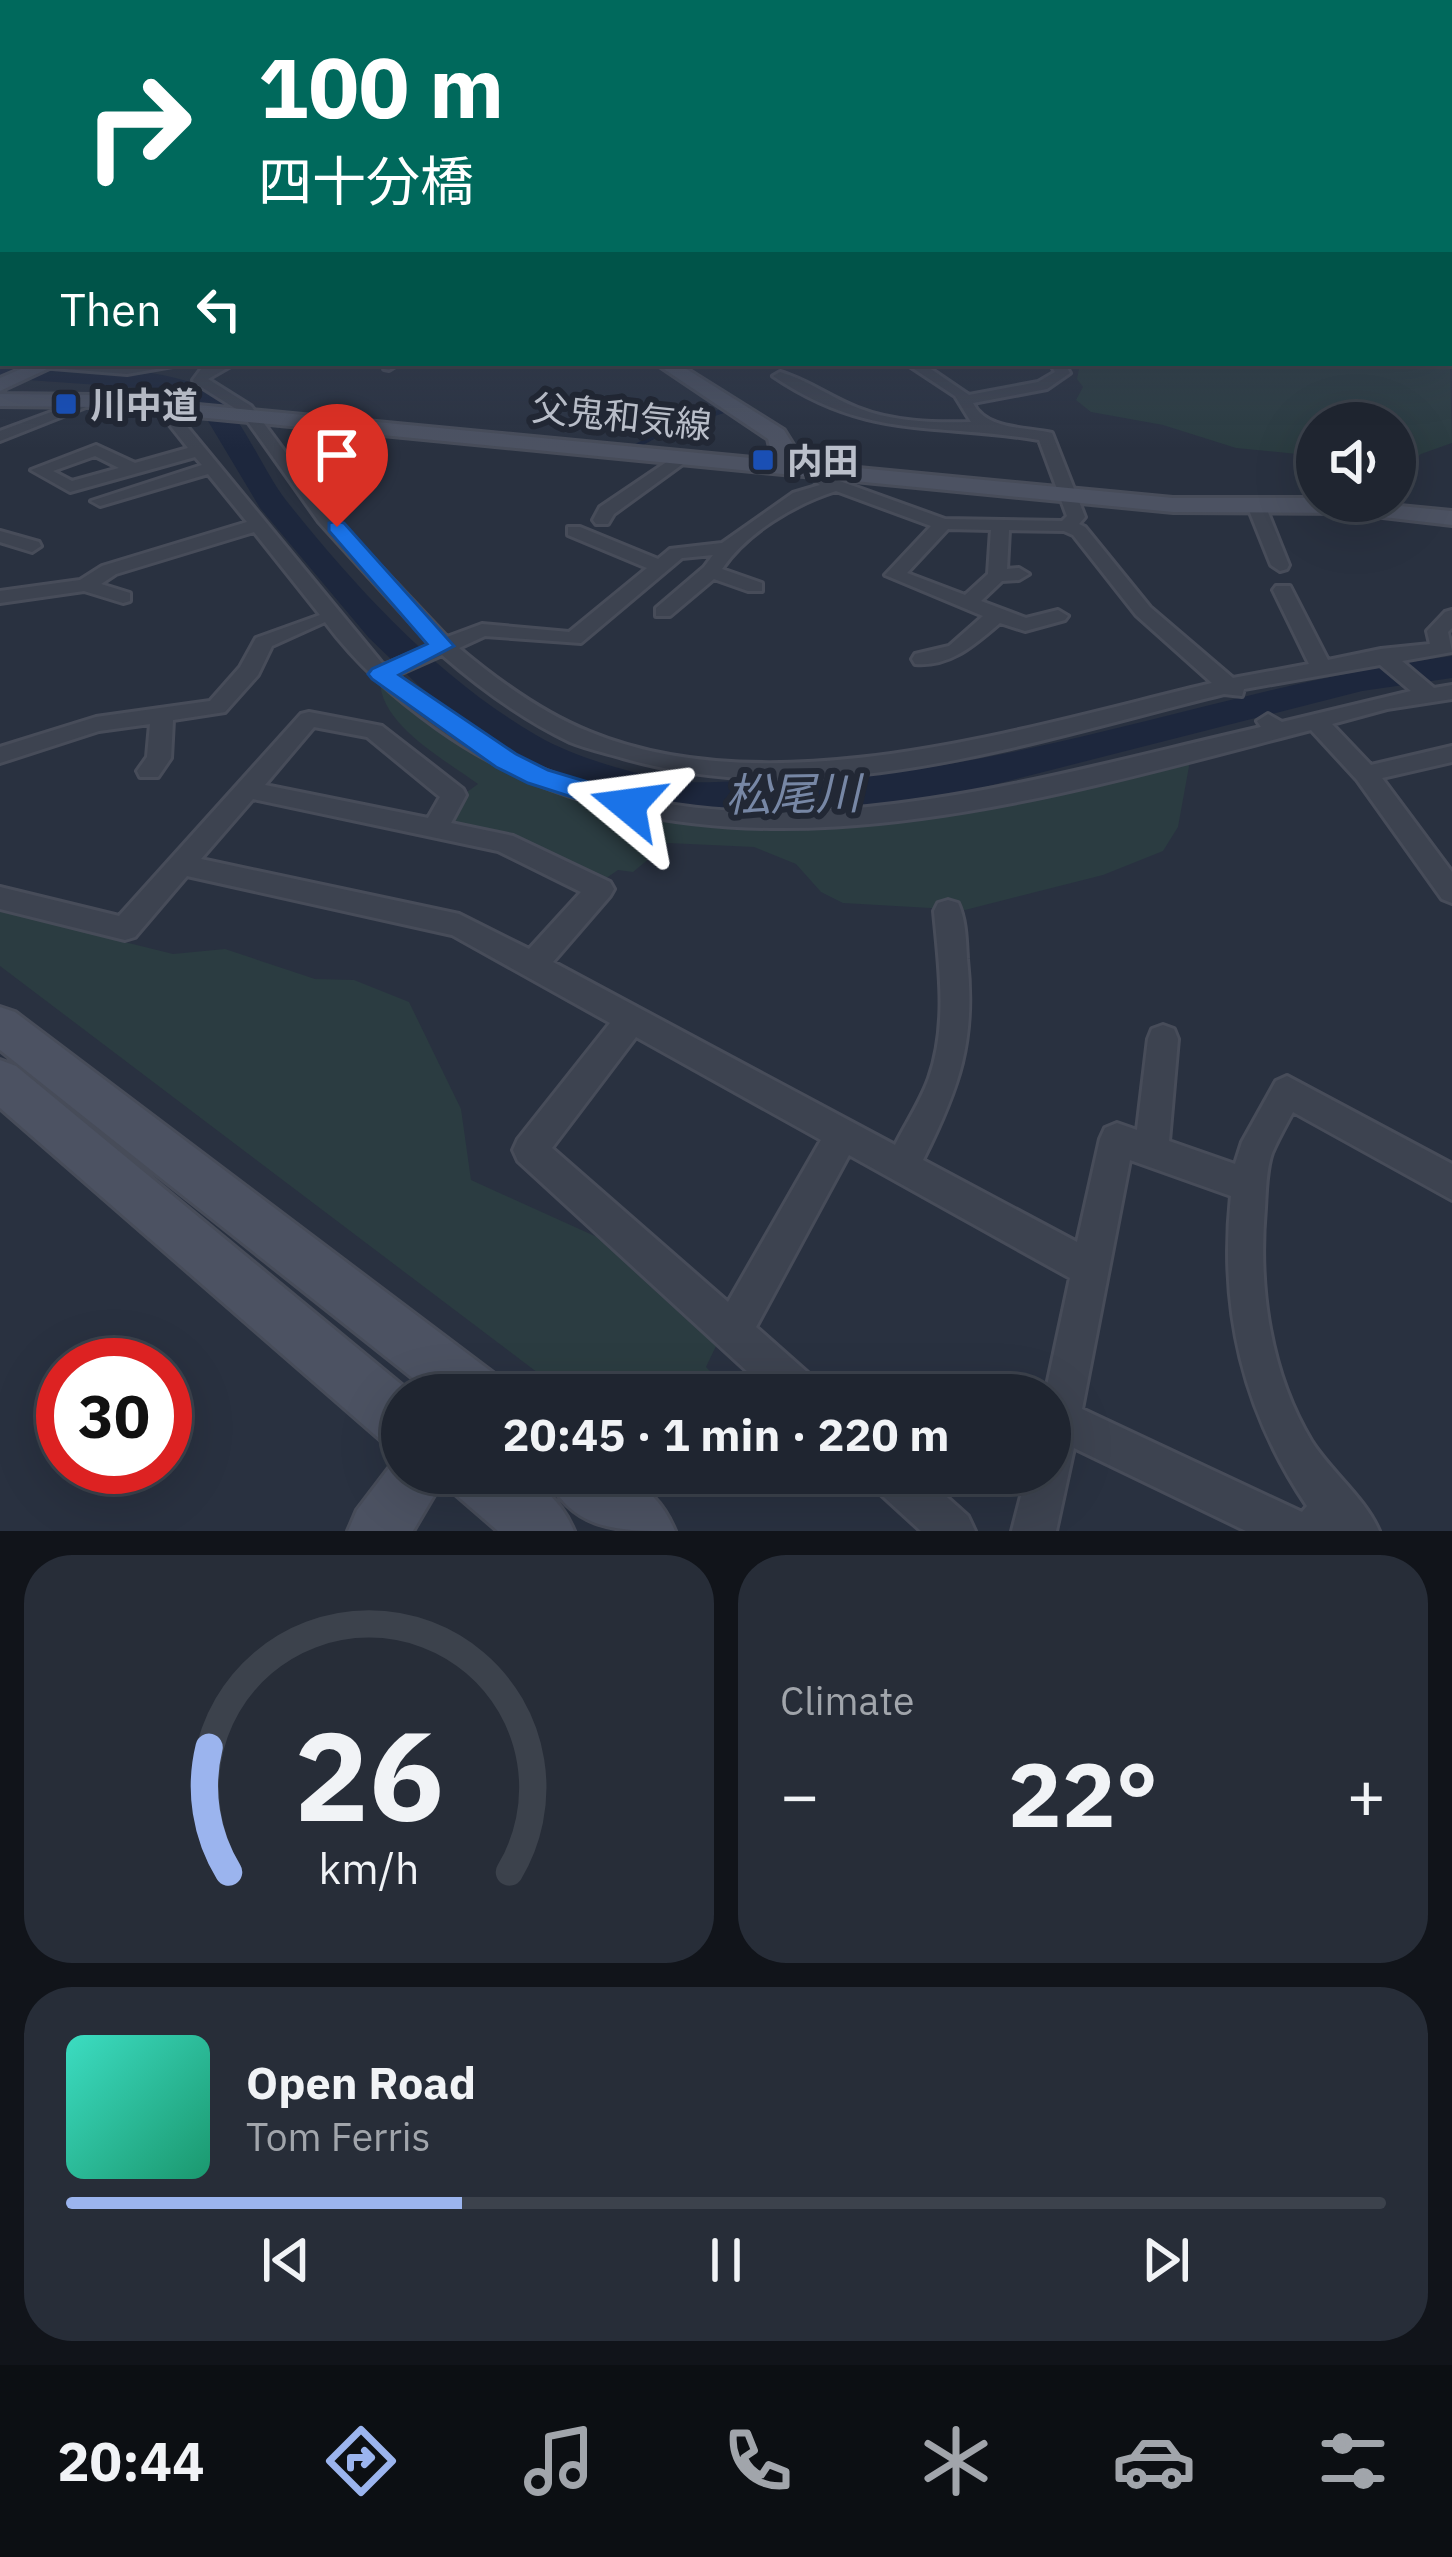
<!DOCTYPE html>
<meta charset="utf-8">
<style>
:root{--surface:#1f2530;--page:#272d38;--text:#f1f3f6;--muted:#a1a5ab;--line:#3c424c;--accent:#9bb4ee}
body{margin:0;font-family:"IBM Plex Sans","Noto Sans JP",sans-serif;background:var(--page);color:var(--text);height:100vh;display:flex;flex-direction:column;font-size:45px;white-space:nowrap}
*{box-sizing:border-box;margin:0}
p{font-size:39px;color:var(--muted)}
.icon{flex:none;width:66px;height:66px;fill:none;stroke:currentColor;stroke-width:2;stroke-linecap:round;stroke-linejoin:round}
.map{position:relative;height:1531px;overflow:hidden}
.side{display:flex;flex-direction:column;gap:24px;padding:24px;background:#11141a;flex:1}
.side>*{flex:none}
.hud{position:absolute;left:0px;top:0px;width:1452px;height:366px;box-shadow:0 12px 48px #0002,0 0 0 3px var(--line);background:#00695c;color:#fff;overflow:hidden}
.tools{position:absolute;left:1296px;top:402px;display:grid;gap:24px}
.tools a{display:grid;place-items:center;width:120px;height:120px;border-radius:50%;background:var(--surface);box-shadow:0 12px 48px #0002,0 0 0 3px var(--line);font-size:60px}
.speed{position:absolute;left:36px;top:1338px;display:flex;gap:24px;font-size:60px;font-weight:700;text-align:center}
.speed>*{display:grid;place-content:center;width:156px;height:156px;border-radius:50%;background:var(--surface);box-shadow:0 12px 48px #0002,0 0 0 3px var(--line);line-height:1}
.speed .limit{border:18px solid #d22;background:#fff;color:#111}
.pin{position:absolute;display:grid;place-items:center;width:102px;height:102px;color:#fff;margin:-123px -51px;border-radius:50% 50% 50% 0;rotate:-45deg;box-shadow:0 0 12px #0007}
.pin .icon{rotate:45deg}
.me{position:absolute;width:132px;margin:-66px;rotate:286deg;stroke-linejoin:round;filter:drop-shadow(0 0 9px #0008)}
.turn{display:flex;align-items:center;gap:42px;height:252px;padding:0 60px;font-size:54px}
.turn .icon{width:156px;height:156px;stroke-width:2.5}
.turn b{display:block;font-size:84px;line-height:102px}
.then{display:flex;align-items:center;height:114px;padding:0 60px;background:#0003;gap:24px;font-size:45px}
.big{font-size:90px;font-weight:700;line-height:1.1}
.side .tile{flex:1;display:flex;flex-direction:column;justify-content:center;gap:18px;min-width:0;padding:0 42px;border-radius:48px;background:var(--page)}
.side .dial{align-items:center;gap:0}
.dial svg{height:312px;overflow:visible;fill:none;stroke:var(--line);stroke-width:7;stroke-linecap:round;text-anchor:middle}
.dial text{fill:var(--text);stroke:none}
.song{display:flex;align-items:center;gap:36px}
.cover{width:144px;height:144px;border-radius:18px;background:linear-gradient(135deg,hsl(170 70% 55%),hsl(160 70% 35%))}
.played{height:12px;border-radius:6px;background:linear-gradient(90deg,var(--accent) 30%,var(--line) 30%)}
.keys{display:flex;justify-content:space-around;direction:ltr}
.heat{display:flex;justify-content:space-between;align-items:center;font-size:66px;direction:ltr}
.side .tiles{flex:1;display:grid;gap:24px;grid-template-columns:1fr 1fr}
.tile:last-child{grid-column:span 2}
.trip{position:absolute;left:381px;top:1374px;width:690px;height:120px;border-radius:60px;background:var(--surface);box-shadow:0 12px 48px #0002,0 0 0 3px var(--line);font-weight:700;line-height:120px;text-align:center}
.dock{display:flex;height:192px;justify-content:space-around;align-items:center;background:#0c0f13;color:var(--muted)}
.dock .icon{width:84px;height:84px}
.dock .on{color:var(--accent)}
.dock b{font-size:54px;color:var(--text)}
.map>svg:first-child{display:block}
</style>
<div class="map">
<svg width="1452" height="1531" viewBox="0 0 1452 1531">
<rect width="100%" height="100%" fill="#293140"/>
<path fill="#2b3c41" d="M1449,331l3,112 -31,11 -22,19h-4v-50h-78v33l-81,-8 -73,-23 -72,-13 -15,-12 7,-13 -6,-8 2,-10 -17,-6h387z
M380,678c41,30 81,67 127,91 71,36 161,55 240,57l443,-65 -12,66 -15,24 -60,24 -138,35 -122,-7 -22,-11 -25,-28 -42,-17 -86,-4 -35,29 -15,-2 -16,11 -150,-60 15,-29 11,-8c-34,-25 -100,-60 -98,-106z
M0,911l173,43 52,-5 90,30 39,1 55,22 52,107 10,71 137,62 109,102 -11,23 27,28h-166l-567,-429z"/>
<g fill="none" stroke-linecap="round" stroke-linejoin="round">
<path stroke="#1d273d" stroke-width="4.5" d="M627,451l43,-23 62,-20"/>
<path fill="#1d273d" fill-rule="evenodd" d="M0,364c58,4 167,-2 215,30 22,15 51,81 70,105 70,88 153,179 251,236 36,21 80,33 120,43 30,8 68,2 100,3 238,3 462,-95 696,-125v22l-90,13 -429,109 -103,12 -168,-2 -104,-32 -51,-23 -89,-70 -49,-47 -109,-130 -61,-102 -23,-11 -35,-7 -141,-10z"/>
<g stroke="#474c59" stroke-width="6">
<path id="street" d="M0,357l3,6 5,1 -8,1z
M33,363h157l-63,11 -87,-7z
M216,363h20l-28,16 43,27 80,108 116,123 35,-13 87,8 78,-64 -79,-33v-8h12l78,32 12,-10 52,-6 71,-50 27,-8 -8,-6 8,-5 125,45 117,2 5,-5 -28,-76c-104,-18 -170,1 -266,-64l7,-4c28,8 51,26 78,36 35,14 76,15 113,14l-16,-26 -50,-33h17l47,32 69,-13 17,-10 -5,-9h14l6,10 -23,16 -74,14c13,27 52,24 79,30l33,84 -6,7 6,3 65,80 83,71 76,-14 -36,-74 3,-4h14l38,74 53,-11 49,-5 -3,-13 18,-19 7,-2v18l-4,4 4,20 -50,9 32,27 18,-3v14l-65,10 -55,15 39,41 81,-19v16l-70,16 70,94v31l-10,-4 -85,-119 -46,-50c-277,72 -619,180 -874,-2 -43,-31 -80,-63 -112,-106l-53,24 -14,29 -33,37 -52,8 -2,38 -13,19h-18l-3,-6 10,-14 3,-33 -51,7 -99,32v-16l96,-30 114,-16 30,-34 16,-29 64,-23 -66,-83 -138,42 -15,10 29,9v8l-7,2 -39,-12 -84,12v-12l80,-11 22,-14 145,-44 -39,-48 -108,32 -9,-5 111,-36 -7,-8 -125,35 -39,-22 65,-25 39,18 53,-15 -19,-24 14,-17 12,3 -10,14 196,238 3,3 47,-20 -112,-123 -78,-110 -46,-29 -2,-3 9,-12zM95,456l24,12 -47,13 -19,-10zM836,491l95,35 -46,49 98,41 -34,30 -34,8 -3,5 3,5c36,3 60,-20 85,-41l25,8 40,-11 3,-4 -10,-6 -32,8 -45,-17 21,-20 17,-1 10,-6 -10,-6 -12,1 2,-39 55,1 9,4 63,80 76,68c-185,44 -438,125 -622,49 -48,-19 -93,-52 -131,-84l26,-12 96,7 101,-85 31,-3 -9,12 -48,41v8h14l44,-37 34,12h14v-8l-40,-14c25,-37 73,-65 114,-78zM948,529l43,1 -3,44 -23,21 -58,-22zM442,655c39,34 82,65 128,87 17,7 36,11 53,16 197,58 409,-17 601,-64l18,2 2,-7 136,-24 31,26 -129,31 -14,-8 -11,7 4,6c-230,52 -489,137 -719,42 -53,-22 -101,-58 -145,-94z
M384,363h16l-11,7 -5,-1z
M89,398l12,3 -101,40v-10z
M677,455l14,3 -77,56 -6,10h-12l-3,-4 7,-13z
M1256,500l9,5 24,60 -2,4 -7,2 -9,-6 -24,-60z
M0,531l39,11 2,4 -9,6 -32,-10z
M309,712l73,14 81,63 3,6 -15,28 62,13 97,46 4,7 -4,7 -57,66 342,183c11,-22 26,-44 34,-67 19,-54 10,-112 5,-167l4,-8 10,-3 10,3c8,17 8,38 9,56 9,82 -8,129 -44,201l154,82 23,-103 5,-11 12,-5 20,7 11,-91 4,-10 11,-4 11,4 4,10 -9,102 66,23 7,-22 34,-61 11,-5 165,88v36l-159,-88c-7,13 -15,27 -21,41 -6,17 -6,38 -7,55 -7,80 5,165 47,234 20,31 53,56 67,89h-133l-172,-83 -18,83h-44l15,-58h23v-78h-5l25,-117 -221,-123 -93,172 61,54 6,14h-50l-255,-234 -5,-11 5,-11 92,-116 -158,-88 -265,-59 -52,61 -10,3 -125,-31v-22l119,29 182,-202zM314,727l53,10 73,60 -12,21 -163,-33zM253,799l245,52 83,41 -52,57 -70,-35 -258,-55zM636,1037l185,103 -93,162 -176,-154zM1130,1160l101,36c-12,114 12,215 76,310l-5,6 -220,-103z
M868,1473h52l48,43 7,15h-54l-47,-43z"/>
</g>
<g stroke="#474c59" stroke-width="6">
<path id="secondary" d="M35,363h25l-60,28v-13z
M655,363h22l107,67 10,16 2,16 377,36h144l135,13v14l-104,-12 -175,-1 -1079,-105 -94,-1v-12l94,1 679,65 -5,-21z
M0,1007l15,5 482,364 8,19h-71l-434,-345z
M0,1060l16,6 398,329h-12v54l-20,-8 -382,-333z
M402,1451v22c68,0 140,-18 172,58h-76l-44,-38 -8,-18 -33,56h-65l9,-21z
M545,1473c58,0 104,-5 130,58 -59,0 -103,0 -130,-58z"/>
</g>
<use href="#street" fill="#3d4350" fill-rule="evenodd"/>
<use href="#secondary" fill="#4c5262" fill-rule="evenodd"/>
</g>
<path fill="#454e5d" d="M1449,234h3v89l-3,-1z"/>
<path fill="#515a69" stroke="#626a78" stroke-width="3" d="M1449,234h3v58h-3z"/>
<linearGradient id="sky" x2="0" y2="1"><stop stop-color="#171b23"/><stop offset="0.52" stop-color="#434e64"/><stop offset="1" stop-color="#434e64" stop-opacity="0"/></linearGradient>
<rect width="1452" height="449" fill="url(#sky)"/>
<path fill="#1a73e8" stroke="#114b97" stroke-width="3" d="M337,521l7,2 110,123 -55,29 117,79 32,16 90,27 4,8 -4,7 -10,3 -100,-32 -32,-16 -124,-88 -4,-5 4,-5 55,-25 -98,-113v-8z"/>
<g fill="#1a4fb4" stroke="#222835" stroke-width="4.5">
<rect x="54" y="392" width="24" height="24" rx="6"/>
<rect x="751" y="448" width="24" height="24" rx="6"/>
</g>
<g text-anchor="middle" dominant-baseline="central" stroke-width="12" stroke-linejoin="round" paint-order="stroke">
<g font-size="36" font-weight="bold" fill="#babfca" stroke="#222835" text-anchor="start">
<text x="90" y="404">川中道</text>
<text x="787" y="460">内田</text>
</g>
<g font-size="36" fill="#babfca" stroke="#222835">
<text transform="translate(622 416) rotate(6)">父鬼和気線</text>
</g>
<g font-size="45" font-style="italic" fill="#7787a5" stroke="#222835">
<text transform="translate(793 793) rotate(-1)">松尾川</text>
</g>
</g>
</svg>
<div class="tools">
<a><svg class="icon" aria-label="sound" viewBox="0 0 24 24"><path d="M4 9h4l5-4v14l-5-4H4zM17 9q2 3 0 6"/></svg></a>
</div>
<div class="speed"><div class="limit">30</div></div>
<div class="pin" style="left:337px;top:527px;background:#d93025"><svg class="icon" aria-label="arrive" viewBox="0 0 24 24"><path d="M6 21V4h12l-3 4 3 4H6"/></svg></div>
<svg class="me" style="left:628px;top:805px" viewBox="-20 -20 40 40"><path d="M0-17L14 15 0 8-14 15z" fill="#1a73e8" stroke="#fff" stroke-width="4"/></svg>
<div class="trip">20:45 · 1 min · 220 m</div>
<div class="hud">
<div class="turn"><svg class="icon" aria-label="right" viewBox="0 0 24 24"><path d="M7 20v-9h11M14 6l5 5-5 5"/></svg><div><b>100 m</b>四十分橋</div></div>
<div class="then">Then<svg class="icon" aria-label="left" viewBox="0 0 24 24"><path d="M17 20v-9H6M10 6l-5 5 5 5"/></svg></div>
</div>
</div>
<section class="side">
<div class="tiles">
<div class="tile dial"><svg viewBox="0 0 100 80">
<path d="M14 69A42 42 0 1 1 86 69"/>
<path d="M14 69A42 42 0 0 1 9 37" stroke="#9bb4ee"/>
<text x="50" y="56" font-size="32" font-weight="700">26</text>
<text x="50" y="72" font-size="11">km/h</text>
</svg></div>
<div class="tile"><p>Climate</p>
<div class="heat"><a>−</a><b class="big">22°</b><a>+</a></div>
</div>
<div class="tile">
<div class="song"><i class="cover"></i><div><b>Open Road</b><p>Tom Ferris</p></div></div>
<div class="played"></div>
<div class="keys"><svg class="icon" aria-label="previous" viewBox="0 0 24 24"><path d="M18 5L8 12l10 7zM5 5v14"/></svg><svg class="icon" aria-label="pause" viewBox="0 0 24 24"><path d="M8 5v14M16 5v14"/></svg><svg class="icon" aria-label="next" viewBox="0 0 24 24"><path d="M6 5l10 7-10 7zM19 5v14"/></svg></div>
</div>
</div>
</section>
<nav class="dock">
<b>20:44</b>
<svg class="icon on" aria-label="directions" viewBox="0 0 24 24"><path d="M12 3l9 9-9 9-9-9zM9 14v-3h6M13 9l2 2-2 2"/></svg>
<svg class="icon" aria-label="music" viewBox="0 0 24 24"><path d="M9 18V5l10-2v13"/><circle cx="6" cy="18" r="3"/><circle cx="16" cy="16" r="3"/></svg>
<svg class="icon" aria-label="phone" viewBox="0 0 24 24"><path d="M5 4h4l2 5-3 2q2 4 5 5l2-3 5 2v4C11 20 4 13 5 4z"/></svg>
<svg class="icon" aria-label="climate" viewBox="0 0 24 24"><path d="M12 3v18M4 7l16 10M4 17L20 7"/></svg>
<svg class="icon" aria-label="car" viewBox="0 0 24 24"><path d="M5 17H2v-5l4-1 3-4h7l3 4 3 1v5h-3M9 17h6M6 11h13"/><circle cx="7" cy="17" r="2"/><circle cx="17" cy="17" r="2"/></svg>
<svg class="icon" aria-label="filters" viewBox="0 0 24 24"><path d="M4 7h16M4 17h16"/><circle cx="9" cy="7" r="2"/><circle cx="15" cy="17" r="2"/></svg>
</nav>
